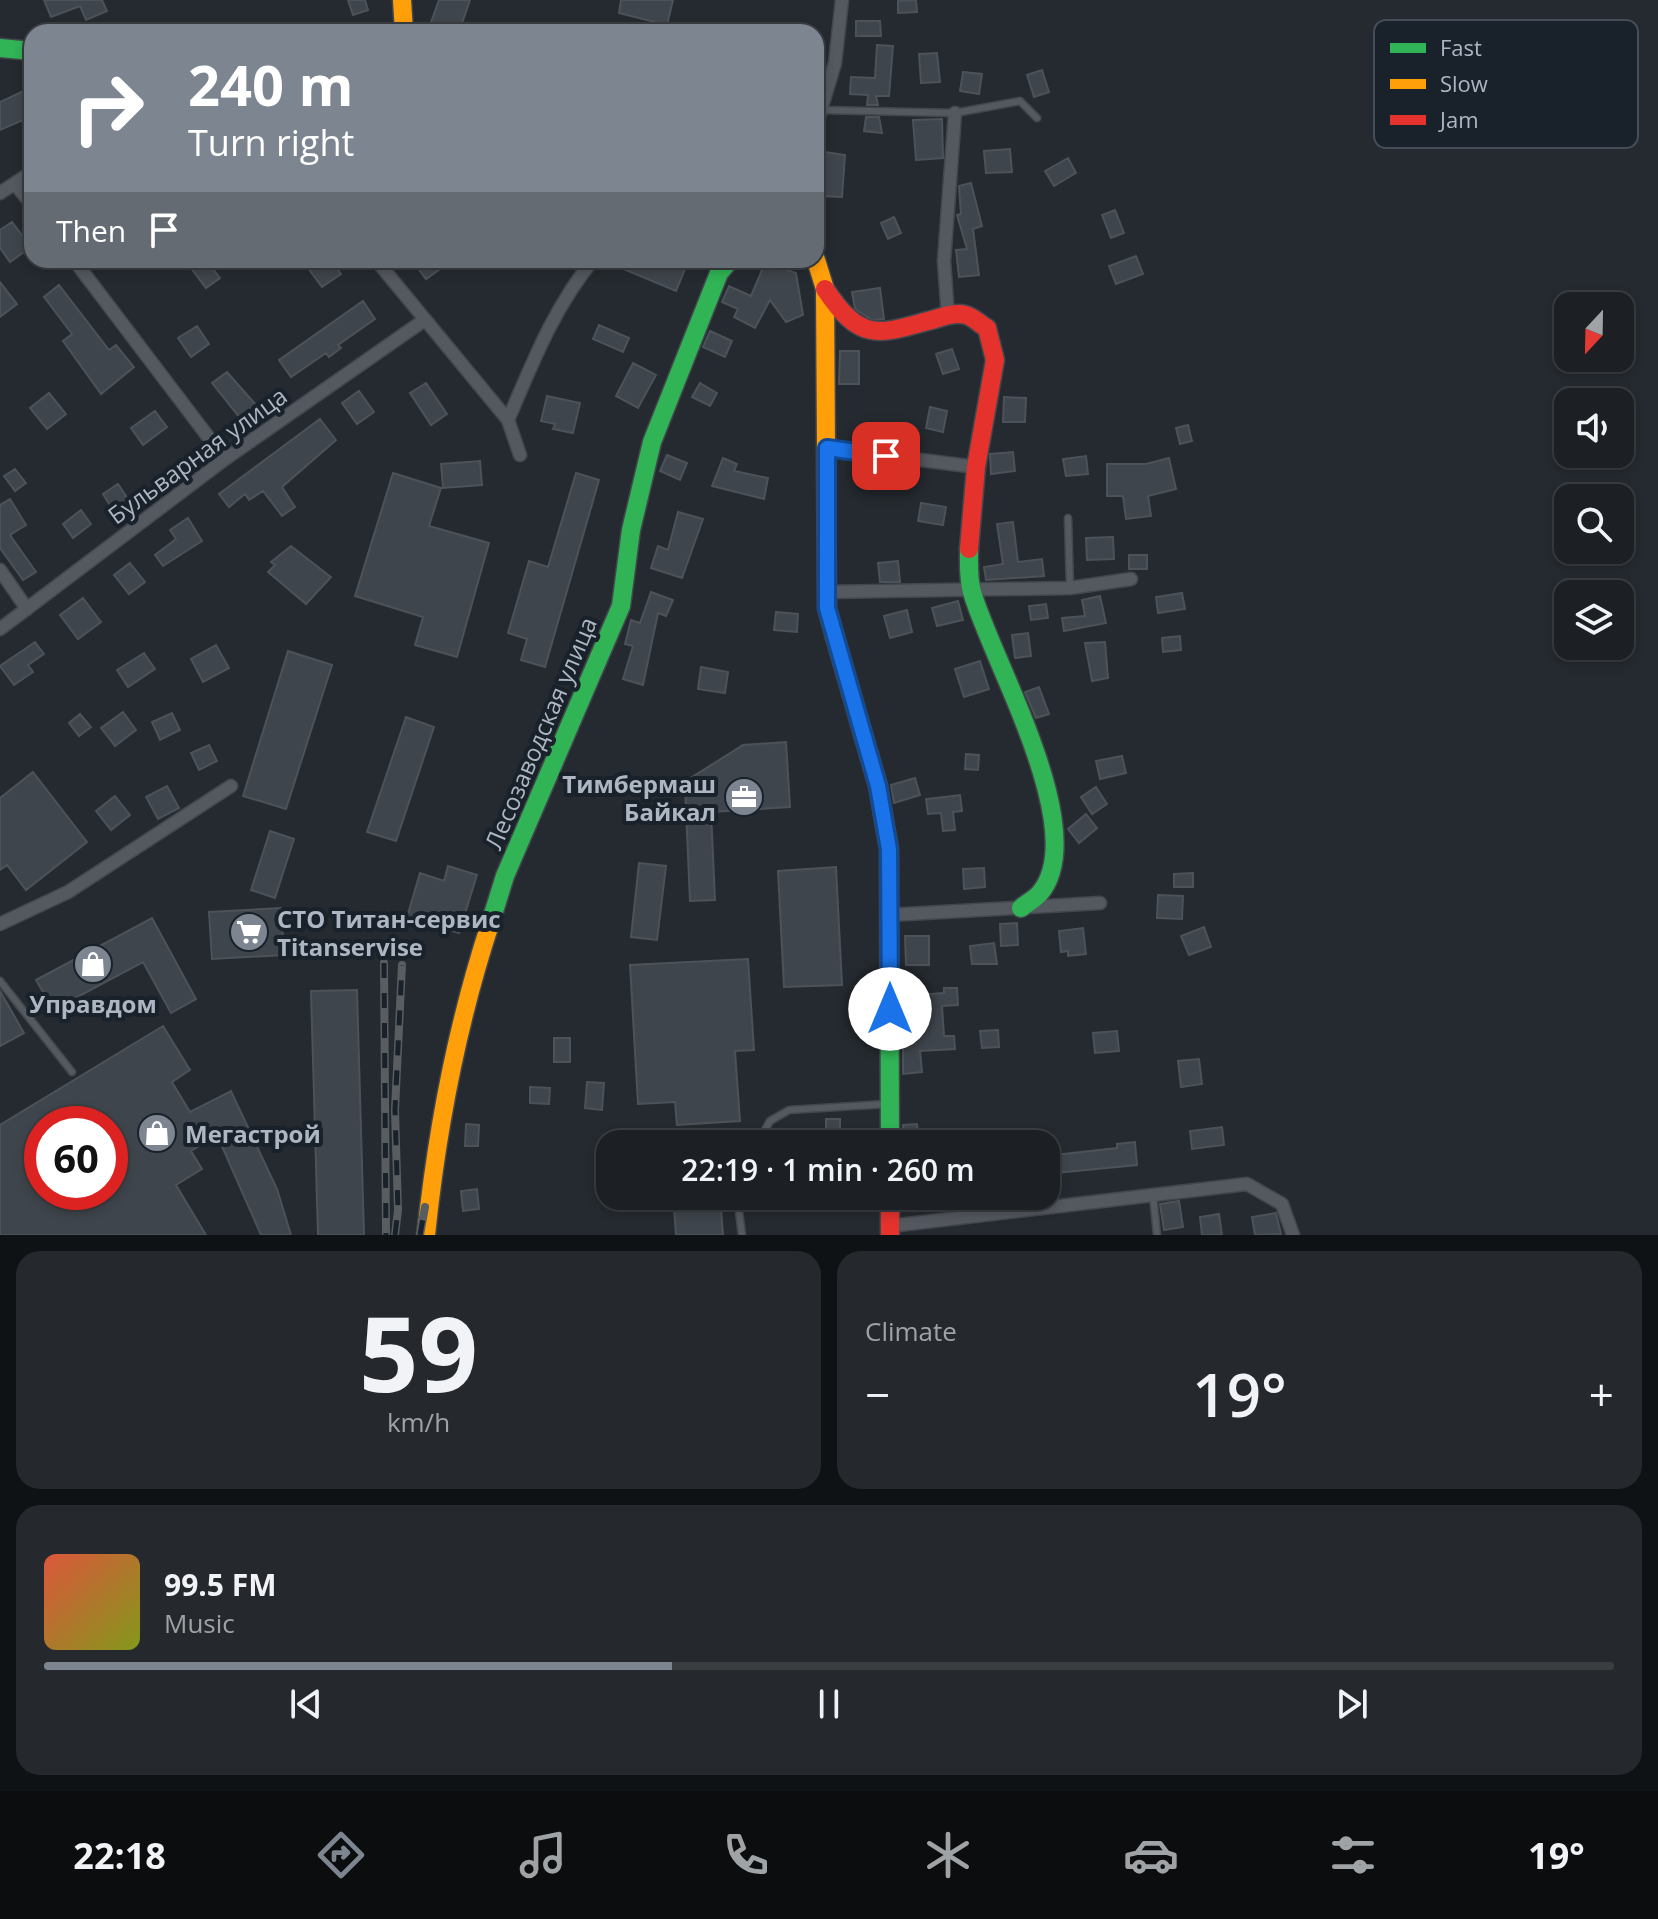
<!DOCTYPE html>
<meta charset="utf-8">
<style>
:root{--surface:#1c2024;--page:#25282c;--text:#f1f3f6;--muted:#a0a3a6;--line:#3a3e41;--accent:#7d8690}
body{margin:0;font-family:"Open Sans",sans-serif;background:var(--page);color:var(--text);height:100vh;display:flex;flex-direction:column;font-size:30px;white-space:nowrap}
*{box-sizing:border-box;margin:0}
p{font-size:26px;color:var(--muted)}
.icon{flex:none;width:44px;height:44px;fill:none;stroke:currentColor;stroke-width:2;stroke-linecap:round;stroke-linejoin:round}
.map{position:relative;height:1235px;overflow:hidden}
.details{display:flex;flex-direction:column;gap:16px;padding:16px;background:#0f1214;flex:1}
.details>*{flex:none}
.guide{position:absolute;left:24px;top:24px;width:800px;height:244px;border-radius:24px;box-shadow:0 4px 12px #0003,0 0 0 2px var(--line);background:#7d8690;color:#fff;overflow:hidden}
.needle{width:52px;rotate:202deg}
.controls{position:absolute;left:1554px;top:292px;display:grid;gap:16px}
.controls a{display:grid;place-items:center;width:80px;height:80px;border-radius:16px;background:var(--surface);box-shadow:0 4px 12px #0003,0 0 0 2px var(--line);font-size:40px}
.speed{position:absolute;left:24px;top:1106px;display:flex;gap:16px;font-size:40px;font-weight:700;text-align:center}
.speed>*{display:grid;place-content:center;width:104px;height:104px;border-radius:50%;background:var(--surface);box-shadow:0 4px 12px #0003,0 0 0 2px var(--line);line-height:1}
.speed .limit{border:12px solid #d22;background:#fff;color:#111}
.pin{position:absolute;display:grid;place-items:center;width:68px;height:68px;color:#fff;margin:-34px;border-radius:16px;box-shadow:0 4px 12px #0006}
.me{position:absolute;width:88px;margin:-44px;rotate:0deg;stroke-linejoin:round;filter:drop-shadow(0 0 6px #0008)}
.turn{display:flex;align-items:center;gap:28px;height:168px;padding:0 32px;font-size:36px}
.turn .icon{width:104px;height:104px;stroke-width:2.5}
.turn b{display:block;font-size:56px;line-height:68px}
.then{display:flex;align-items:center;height:76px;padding:0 32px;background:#0003;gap:16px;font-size:30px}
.big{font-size:60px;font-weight:600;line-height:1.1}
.details .widget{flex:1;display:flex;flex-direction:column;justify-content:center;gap:12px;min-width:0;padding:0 28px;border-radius:24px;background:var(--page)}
.details .dial{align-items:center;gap:0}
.dial b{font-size:104px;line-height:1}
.song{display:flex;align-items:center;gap:24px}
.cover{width:96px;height:96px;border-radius:12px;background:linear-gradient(135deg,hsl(10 70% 55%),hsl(70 70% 35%))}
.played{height:8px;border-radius:4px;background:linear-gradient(90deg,var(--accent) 40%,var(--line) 40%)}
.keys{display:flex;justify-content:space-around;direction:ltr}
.heat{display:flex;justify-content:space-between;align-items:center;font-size:44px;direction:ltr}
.details .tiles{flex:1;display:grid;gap:16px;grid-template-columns:1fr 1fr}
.widget:last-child{grid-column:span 2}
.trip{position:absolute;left:596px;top:1130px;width:464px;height:80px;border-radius:24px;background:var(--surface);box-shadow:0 4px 12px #0003,0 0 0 2px var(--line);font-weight:600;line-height:80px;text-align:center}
.dock{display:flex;height:128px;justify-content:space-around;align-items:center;background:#0b0d0e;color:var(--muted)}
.dock .icon{width:56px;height:56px}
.dock .selected{color:var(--accent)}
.dock b{font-size:36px;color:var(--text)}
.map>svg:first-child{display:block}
</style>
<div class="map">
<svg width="1658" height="1235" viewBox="0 0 1658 1235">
<rect width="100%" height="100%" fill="#252a30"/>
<path fill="#3f454c" stroke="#4c5258" stroke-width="2" fill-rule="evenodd" d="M44,0h58l5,11 -21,9 -6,-14 -29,11z
M348,0h17l3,10 -15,5z
M439,0h31l-11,32 -29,-7z
M621,0h52l-6,25 -48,-12z
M916,0l1,12 -19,1v-12z
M856,21h24l1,15h-25z
M877,45l16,1 -4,50h-13l2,9h-11l1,-10 -18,-1 1,-17 24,1z
M937,53l3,29 -19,1 -2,-29z
M1042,70l7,22 -15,5 -7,-22z
M963,72l19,2 -3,20 -19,-3z
M32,87v29l-32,14v-28z
M866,117h13l3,16 -18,-2z
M942,119l1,39 -27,2 -3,-40z
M1010,149l2,23 -26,1 -2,-22z
M825,152l20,3 -3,42 -22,-1z
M1068,158l8,15 -22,13 -9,-15z
M971,183l11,43 -9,3 6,46 -20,2 -3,-27 11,-1 -10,-34 4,-1 -2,-28z
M1115,210l9,23 -13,5 -9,-23z
M894,217l7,16 -13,6 -7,-16z
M12,222l19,25 -21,15 -10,-14v-18z
M1136,256l7,18 -27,10 -7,-18z
M185,260h21l14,18 -14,10z
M324,260h7l10,14 -19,13 -12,-16z
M412,260h41l-27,19z
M602,260h66l18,7 -10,24z
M765,263l31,10 7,42 -17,7 -16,-22 -15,28 -21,-11 4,-8 -16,-7 7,-16 22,10z
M0,282l17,22 -17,13z
M59,285l50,65 7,-5 18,22 -33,27 -38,-53 9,-7 -28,-37z
M880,288l4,31 -12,1 -17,-11 -3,-17z
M363,301l12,18 -37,26 3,3 -12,9 -3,-4 -35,24 -12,-17z
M599,325l30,13 -6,14 -30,-13z
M197,326l12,18 -18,13 -13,-19z
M710,331l22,10 -7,16 -22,-10z
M952,349l7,20 -16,5 -7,-20z
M840,351h19v33h-20z
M633,363l23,12 -18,33 -22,-12z
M227,372l29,33 -16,13 -28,-35z
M426,383l21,31 -16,11 -21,-32z
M700,383l17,10 -7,13 -18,-9z
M359,391l15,21 -17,12 -15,-21z
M49,393l17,21 -19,15 -17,-21z
M547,396l33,7 -7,30 -20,-4 2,-5 -14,-3z
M1004,397l22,1 -1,24h-22z
M930,407l17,4 -4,21 -17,-4z
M155,411l12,16 -24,18 -12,-17z
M320,419l16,21 -54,47 13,20 -13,9 -19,-25 -14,9 -4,-6 -16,13 -10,-13z
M1188,425l4,16 -12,3 -4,-16z
M1013,452l2,19 -24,3 -1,-20z
M667,455l20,8 -7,17 -20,-9z
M1086,456l2,18 -22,2 -3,-17z
M723,458l14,6 -3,7 34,7 -4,21 -52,-13z
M1169,458l7,31 -28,7 3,20 -25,3 -3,-23h-16v-32h39z
M480,461l2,24 -39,3 -2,-24z
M15,469l11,14 -11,8 -11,-15z
M393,473l48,15 -12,38 60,17 -32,114 -42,-12 8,-28 -68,-21z
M576,473l23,7 -54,187 -24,-7 6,-21 -19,-6 21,-72 19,6z
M118,484l12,18 -16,10 -11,-18z
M10,499l16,26 -16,10 26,37 -13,8 -23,-32v-43z
M921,503l25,4 -3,18 -25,-4z
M81,510l10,14 -18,14 -10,-14z
M678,512l25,7 -21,59 -31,-10 7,-22 10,4z
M188,518l14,23 -39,25 -8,-11 21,-16 -6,-9z
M1013,522l5,40 24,-3 2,17 -58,4 -2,-13 19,-3 -6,-40z
M1113,537l1,22 -27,1 -1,-22z
M291,546l40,31 -25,27 -38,-32 7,-7 -4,-3z
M1129,555h18v14h-18z
M898,561l2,21h-20l-2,-19z
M130,563l15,19 -16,12 -15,-19z
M651,592l22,8 -7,16 -8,-3 -15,72 -20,-6 10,-33 -8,-2 6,-24 9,3z
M1182,593l3,16 -27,4 -2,-16z
M1100,596l6,27 -42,8 -2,-13 23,-2 -3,-16z
M83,598l18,24 -23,17 -18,-24z
M958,601l5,19 -26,6 -5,-18z
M1046,604l2,14 -17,2 -2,-14z
M907,610l5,22 -22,6 -6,-22z
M776,612l22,2 -1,18 -23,-2z
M1028,633l3,23 -16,2 -3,-23z
M1180,636l1,14 -18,2 -1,-14z
M35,642l9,12 -16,11 5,7 -19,13 -14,-19z
M1105,642l3,36 -16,3 -7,-38z
M216,645l13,23 -26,14 -12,-23z
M288,651l44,14 -46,144 -43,-13z
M144,653l11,16 -27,18 -11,-17z
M980,661l9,28 -25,8 -9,-28z
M701,667l27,5 -3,21 -27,-4z
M1039,687l10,27 -13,4 -11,-26z
M123,712l13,18 -21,16 -14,-18z
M172,713l8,17 -20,10 -8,-18z
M80,714l11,13 -12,9 -10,-13z
M406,717l28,10 -38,114 -29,-9z
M786,742l4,65 -79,5 4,88 -25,1 -5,-115 4,-7 54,-34z
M209,745l8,16 -18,9 -8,-17z
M966,754l13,1 -1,15 -13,-1z
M1122,756l4,17 -26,6 -4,-18z
M33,772l54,70 -61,48 -19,-25 -7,5v-72z
M915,778l5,17 -26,8 -3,-18z
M167,786l12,22 -21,11 -12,-22z
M1096,787l11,17 -15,10 -11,-17z
M960,795l2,16 -9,1 2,18 -12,1 -2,-18 -13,1 -2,-15z
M115,796l15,19 -19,15 -15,-19z
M1086,814l11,14 -18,15 -11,-14z
M270,831l24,8 -19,59 -24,-8z
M639,863l27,3 -9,74 -26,-3z
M448,866l29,9 -18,58 -52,-16 13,-44 24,8z
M836,867l6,118 -58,2 -6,-116z
M984,868l1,19 -21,2 -1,-20z
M1193,873v14h-19v-13z
M1158,895l25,1 -1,23 -25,-1z
M281,908l3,47 -72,4 -3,-47z
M152,918l44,81 -25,14 -28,-51 -90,48 -17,-30z
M1017,923l1,22 -17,1 -1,-22z
M1204,927l7,20 -22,8 -8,-19z
M1083,928l3,26 -18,2v-5l-7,1 -2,-21z
M905,936h24v29h-23z
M994,943l3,21h-25l-2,-18z
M748,959l6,91 -19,1 5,70 -63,4 -2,-23 -37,2 -8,-139z
M944,988h13l1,17 -16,1 2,30h10l1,13 -35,2 2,21 -19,2v-72h15l-1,-7 27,-2z
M357,990l7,245h-46l-7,-244z
M0,991l24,42 -24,13z
M163,1026l27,44 -18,12 18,30 41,-21 46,98 14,46h-30l-44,-100 -26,16 11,18 -26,16 30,50h-206v-110zM42,1124h68v68h-68z
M998,1030l1,17 -17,1 -2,-17z
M1117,1031l2,20 -24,2 -2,-20z
M554,1038h16v24h-16z
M1199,1059l3,25 -21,3 -3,-26z
M587,1082l17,1 -2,27 -17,-2z
M530,1087l20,1 -1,16 -19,-1z
M826,1119h14v25h-14z
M466,1124l13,1 -1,21h-13z
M917,1124l2,20h-16v-19z
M1222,1127l2,18 -32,4 -2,-18z
M1135,1142l2,23 -91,9v-18l71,-8v-4z
M477,1189l2,20 -16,2 -2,-20z
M673,1196h47l3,39h-47z
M904,1196h26l1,12 -26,2z
M1179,1201l4,26 -19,3 -4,-26z
M1276,1213l5,21 -26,1 -3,-18z
M1219,1214l3,21h-20l-2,-18z"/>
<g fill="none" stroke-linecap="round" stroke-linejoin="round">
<g stroke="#41474d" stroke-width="9">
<path id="lane" d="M821,110l134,3 65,-12 17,17
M1068,518l2,70
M0,981l72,91
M757,1144l13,-23 19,-11 98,-6
M1153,1195l4,40
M737,1196l5,39"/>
</g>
<g stroke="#41474d" stroke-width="15">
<path id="street" d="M816,126l19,-63 7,-63
M16,185l16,20
M0,193l32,-21
M74,260l151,199
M376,260l132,160 12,35
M948,317l-4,-56 11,-148
M508,420c24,-56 46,-113 85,-160
M827,448l149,19
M0,570l27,39
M825,592l245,-4 61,-9
M0,629l225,-170 198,-138
M889,915l211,-12
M0,924l68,-32 163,-106
M890,1226l357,-42 35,20 11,31"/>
</g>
<g stroke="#41474d" stroke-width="21">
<path id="fast" d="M0,48l32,3
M969,549c0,13 -1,30 3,43 19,67 120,239 68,301 -5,6 -13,10 -19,15
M835,637l43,149 11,63 1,295
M490,924l15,-48 116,-270 10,-76 21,-88 67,-169 11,-13"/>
</g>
<g stroke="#41474d" stroke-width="21">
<path id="slow" d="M402,0l2,32
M816,260l9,29 2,319 8,29
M426,1235c11,-106 31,-210 64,-311"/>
</g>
<g stroke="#41474d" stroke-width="21">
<path id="jam" d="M825,289c36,54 53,46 110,30 9,-3 21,-7 31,-4 7,2 14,9 21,13l8,32 -19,107 -7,82
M890,1196v39"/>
</g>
<use href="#lane" stroke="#54585f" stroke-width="6"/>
<use href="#street" stroke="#54585f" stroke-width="12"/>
<use href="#fast" stroke="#30b455" stroke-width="18"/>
<use href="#slow" stroke="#ff9f0a" stroke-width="18"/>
<use href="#jam" stroke="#e5322d" stroke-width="18"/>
<g stroke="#585d62" stroke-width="8">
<path id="rail" d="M384,963l2,272
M395,1235l3,-25 -3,-100 7,-145
M420,1235l5,-28"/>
</g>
<use href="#rail" stroke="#19212a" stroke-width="5" stroke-dasharray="15" stroke-linecap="butt"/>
</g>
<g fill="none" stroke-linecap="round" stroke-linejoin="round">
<g stroke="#114b97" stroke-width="20">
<path id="route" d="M886,456l-59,-8v160l51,178 11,63 1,160"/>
</g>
<use href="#route" stroke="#1a73e8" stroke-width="14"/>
</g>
<defs>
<g id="office-disc" transform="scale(2)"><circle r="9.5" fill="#7d8690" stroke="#19212a"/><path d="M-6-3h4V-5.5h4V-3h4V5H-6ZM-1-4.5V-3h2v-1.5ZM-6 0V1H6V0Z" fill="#fff"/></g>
<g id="supermarket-disc" transform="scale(2)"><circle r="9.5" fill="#7d8690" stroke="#19212a"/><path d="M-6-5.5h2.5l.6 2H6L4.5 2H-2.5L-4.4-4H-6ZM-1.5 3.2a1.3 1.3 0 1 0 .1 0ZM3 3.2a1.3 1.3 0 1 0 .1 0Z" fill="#fff"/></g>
<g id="shop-disc" transform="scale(2)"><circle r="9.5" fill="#7d8690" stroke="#19212a"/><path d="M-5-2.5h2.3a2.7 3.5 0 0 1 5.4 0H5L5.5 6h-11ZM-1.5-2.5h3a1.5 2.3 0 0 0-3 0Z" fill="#fff"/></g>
</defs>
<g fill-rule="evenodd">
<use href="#office-disc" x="744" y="797"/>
<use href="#supermarket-disc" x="249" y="932"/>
<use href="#shop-disc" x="93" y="964"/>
<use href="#shop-disc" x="157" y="1133"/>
</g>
<g text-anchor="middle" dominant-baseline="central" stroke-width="8" stroke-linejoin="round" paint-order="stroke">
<g font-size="24" fill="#adb7c3" stroke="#19212a">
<text transform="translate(197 455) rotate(-36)">Бульварная улица</text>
<text transform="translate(540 733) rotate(-67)">Лесозаводская улица</text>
</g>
<g font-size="24" font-weight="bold" fill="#adb7c3" stroke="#19212a" text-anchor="start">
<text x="716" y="783" text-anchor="end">Тимбермаш<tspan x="716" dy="28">Байкал</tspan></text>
<text x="277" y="918">СТО Титан-сервис<tspan x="277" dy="28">Titanservise</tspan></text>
<text x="93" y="1003" text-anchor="middle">Управдом</text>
<text x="185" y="1133">Мегастрой</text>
</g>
</g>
<rect x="1374" y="20" width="264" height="128" rx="12" fill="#19212a" stroke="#454e58" stroke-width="2"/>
<rect x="1390" y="43" width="36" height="10" fill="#30b455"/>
<rect x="1390" y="79" width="36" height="10" fill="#ff9f0a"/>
<rect x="1390" y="115" width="36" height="10" fill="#e5322d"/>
<g font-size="22" fill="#adb7c3">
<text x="1440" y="56">Fast</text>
<text x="1440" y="92">Slow</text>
<text x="1440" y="128">Jam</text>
</g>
</svg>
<div class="controls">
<a><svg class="needle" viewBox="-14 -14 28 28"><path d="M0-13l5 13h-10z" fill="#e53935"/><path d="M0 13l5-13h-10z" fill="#a0a3a6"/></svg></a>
<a><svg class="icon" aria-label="sound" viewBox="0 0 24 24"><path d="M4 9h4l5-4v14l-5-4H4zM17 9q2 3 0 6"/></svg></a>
<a><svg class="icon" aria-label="search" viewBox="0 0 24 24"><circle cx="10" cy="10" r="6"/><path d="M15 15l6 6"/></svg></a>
<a><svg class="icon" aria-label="layers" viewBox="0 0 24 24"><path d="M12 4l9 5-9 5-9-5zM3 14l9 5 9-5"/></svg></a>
</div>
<div class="speed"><div class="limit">60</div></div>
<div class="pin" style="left:886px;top:456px;background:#d93025"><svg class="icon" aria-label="arrive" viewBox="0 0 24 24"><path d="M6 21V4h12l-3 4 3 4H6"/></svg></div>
<svg class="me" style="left:890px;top:1009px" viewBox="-20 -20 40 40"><circle r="19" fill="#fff"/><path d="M0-13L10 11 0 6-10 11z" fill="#1a73e8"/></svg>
<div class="trip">22:19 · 1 min · 260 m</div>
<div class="guide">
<div class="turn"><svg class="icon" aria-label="right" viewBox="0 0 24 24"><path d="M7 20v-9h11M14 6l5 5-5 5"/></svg><div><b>240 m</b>Turn right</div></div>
<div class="then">Then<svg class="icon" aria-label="arrive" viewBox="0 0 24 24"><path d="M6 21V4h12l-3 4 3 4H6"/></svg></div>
</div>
</div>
<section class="details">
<div class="tiles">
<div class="widget dial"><b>59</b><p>km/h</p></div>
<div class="widget"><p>Climate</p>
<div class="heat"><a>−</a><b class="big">19°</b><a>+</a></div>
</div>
<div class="widget">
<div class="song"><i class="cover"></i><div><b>99.5 FM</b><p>Music</p></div></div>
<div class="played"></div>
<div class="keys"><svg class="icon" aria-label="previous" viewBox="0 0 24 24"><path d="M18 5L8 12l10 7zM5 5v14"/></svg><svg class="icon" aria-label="pause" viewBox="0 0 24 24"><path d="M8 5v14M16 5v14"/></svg><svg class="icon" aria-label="next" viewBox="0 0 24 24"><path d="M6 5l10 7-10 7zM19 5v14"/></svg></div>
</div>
</div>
</section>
<nav class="dock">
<b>22:18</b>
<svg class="icon selected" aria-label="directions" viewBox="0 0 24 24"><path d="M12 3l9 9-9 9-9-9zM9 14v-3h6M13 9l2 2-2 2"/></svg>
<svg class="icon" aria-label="music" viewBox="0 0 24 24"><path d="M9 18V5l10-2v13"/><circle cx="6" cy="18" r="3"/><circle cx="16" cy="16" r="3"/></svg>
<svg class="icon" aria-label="phone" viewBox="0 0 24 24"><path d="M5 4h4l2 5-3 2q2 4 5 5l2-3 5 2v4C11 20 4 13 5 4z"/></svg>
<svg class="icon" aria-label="climate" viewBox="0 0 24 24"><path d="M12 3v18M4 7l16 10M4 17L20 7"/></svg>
<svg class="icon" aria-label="car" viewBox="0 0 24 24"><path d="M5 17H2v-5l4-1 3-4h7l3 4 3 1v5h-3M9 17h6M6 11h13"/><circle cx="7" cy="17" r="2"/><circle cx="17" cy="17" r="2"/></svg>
<svg class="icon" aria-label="filters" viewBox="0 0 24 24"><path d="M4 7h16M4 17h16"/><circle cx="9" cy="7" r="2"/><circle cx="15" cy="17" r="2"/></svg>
<b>19°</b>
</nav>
